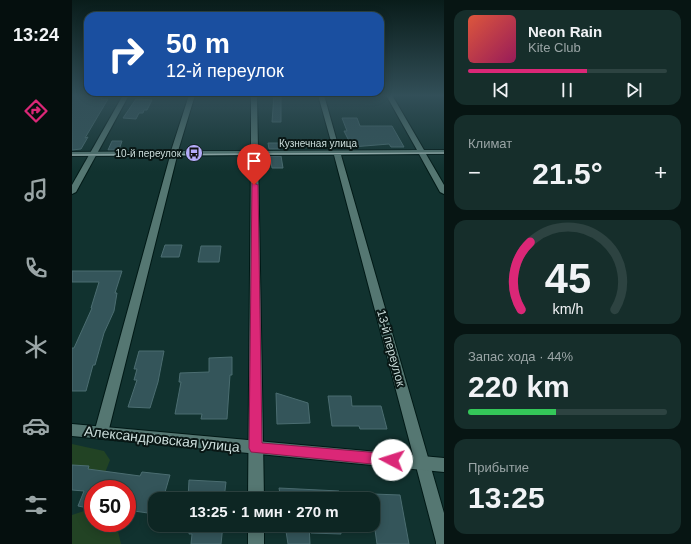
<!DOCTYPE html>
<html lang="ru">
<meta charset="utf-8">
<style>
:root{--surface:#0d2623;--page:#162e2b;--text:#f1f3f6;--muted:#9aa5a6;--line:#2d4341;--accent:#db2777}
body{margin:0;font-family:Arial,sans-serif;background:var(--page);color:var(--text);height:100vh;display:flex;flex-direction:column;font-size:15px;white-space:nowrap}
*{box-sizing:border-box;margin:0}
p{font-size:13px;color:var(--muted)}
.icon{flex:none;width:22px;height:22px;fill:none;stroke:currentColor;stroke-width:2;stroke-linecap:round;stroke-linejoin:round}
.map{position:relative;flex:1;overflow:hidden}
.drawer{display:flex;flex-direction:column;gap:10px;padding:10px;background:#071513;width:247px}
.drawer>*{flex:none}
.hud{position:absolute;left:12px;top:12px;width:300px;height:84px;border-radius:12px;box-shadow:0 2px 10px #0003,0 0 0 1px var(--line);background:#1a4fa0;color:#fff;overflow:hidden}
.speed{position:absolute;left:12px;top:480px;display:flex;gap:8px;font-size:20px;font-weight:700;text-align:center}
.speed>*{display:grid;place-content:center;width:52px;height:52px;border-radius:50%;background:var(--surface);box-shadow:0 2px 10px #0003,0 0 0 1px var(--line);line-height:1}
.speed .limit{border:6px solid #d22;background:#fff;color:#111}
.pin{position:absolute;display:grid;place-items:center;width:34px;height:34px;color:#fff;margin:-41px -17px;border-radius:50% 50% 50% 0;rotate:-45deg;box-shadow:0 0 4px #0007}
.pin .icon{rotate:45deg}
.me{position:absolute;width:44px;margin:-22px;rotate:275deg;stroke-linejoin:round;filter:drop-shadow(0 0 3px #0008)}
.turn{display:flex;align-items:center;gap:14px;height:84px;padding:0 16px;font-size:18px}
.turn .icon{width:52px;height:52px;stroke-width:2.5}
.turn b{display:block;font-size:28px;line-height:34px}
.big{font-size:30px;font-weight:700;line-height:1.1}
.drawer .widget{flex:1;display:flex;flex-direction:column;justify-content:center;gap:6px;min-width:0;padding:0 14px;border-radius:12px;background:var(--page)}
.drawer .dial{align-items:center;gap:0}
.dial svg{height:104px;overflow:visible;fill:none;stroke:var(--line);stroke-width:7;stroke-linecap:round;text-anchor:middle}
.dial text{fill:var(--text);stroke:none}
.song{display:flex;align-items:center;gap:12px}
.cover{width:48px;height:48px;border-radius:6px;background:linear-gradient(135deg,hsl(10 70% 55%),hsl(330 70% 35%))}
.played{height:4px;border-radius:2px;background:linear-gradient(90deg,var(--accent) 60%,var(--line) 60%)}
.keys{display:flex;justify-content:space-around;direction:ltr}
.heat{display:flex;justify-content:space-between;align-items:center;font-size:22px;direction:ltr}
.charge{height:6px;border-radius:3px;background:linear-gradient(90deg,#34c759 44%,var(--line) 0)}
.trip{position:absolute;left:76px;top:492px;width:232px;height:40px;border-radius:12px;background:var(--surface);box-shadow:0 2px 10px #0003,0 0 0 1px var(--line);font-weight:700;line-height:40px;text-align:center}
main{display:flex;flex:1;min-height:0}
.tab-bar{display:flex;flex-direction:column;width:72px;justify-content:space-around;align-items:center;background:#050f0e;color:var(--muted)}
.tab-bar .icon{width:28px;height:28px}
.tab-bar .active{color:var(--accent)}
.tab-bar b{font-size:18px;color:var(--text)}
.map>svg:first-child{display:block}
</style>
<main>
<nav class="tab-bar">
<b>13:24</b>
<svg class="icon active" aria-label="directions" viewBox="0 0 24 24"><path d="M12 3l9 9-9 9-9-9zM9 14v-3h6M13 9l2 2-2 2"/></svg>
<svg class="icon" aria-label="music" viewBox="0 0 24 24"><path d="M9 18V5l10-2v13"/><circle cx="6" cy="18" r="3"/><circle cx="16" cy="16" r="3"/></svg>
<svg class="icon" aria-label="phone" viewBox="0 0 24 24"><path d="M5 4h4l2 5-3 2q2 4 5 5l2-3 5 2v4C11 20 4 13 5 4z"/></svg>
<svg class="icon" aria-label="climate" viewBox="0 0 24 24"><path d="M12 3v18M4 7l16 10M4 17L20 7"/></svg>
<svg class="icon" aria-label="car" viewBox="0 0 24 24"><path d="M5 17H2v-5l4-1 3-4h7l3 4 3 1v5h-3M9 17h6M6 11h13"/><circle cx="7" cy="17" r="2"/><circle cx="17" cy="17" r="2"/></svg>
<svg class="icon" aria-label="filters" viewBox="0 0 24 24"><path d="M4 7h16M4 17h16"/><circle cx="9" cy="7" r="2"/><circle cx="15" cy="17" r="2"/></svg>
</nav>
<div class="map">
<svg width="372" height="544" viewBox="0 0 372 544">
<rect width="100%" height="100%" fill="#11322f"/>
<path fill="#224324" d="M0,444l32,7 6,9 -7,18h-31z
M21,508v15h23l5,21h-49v-29z"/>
<path fill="#34555a" stroke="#4b6d71" d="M0,95h32l-3,4h7l-23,39 3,-1 -7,12 -9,1z
M202,95h7v27h-9z
M64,99l16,1 -5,10h-3l-1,3h-4l-3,6 -13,-1z
M270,118h15l3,8h32l12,21h-13l-2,-3 -37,3 -8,-16h3z
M40,141h10l-3,9h-11z
M196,143h11l1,6h-11z
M198,156h11l2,12h-11z
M93,245h17l-3,12h-18z
M129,246h20l-2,16h-21z
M0,271h50l-7,22h2l-3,18 -10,22 -9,32h-2l-7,26h-14v-43h2l18,-40h-1l8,-26h-27z
M67,351h25l-6,31 -8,26 -22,-1 9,-27h-3l3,-11h-3z
M160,357v18h-2l-3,44h-26l1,-5h-27l6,-32h-2l1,-9 29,-1v-14z
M204,393l32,10 2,20 -33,1z
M256,396h23l1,10h29l6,23h-27l-1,-3h-27z
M0,465l17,1 -1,3 52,7 2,-4 28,3 -7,24h-8v15l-28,-4v-21h-34v20l-15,-3 6,-15 -12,-1z
M117,480l37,2 -2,17h-36z
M207,488l60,3v8h-58z
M301,494l27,1 9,49h-32l-4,-28z
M118,525h33l-2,19h-30l1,-10h-3z
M213,525h24l1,19h-22z
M239,525h29l1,9 -30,-1z"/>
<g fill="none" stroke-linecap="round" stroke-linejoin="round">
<g stroke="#011916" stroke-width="2">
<path id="minor" d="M117,95h6l-17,56h73v-56h6l1,56 159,-1 -31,-55h6l32,55h20v4h-18l18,31v9l-4,-2 -21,-38 -78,1 103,358v31h-8v-2l-102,-387h-76l6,344h-16l3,-344 -74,1 -69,277 -2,4 -5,2 -5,-2 -2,-4 76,-277h-98v-4l99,-1z
M246,95h6l14,50 -1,1 -5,-1z
M176,525h16v19h-16z"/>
</g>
<g stroke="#011916" stroke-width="2">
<path id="tertiary" d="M51,95h6l-53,97 -4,2v-9z"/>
</g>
<g stroke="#011916" stroke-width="2">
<path id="secondary" d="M0,424l372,34v14l-372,-36z"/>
</g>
<use href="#minor" fill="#557772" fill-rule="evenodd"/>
<use href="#tertiary" fill="#557772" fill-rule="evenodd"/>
<use href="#secondary" fill="#557772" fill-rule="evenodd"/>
<path stroke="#b8ccca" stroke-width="1" d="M0,155l372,-2"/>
</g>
<linearGradient id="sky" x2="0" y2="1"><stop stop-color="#091c1a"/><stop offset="0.56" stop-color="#324f58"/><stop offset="1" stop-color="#324f58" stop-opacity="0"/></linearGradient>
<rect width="372" height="171" fill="url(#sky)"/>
<path fill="#db2777" stroke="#8e194d" d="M180,183h2l4,2 4,258 130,11 5,2 2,4 -2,5 -5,1 -141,-14 -2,-4z"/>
<defs>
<g id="bus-disc" transform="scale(0.9)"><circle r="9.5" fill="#b4acf9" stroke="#091715"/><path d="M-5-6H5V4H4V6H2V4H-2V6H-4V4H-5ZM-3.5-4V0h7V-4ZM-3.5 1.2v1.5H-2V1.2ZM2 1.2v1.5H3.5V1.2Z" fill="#111"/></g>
</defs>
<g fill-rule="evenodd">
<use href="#bus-disc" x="122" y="153"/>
</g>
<g text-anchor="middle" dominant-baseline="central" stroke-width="4" stroke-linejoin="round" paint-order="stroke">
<g font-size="10" fill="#ccdedc" stroke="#091715">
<text x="246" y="143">Кузнечная улица</text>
</g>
<g font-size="10" fill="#ccdedc" stroke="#091715" text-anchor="end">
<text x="109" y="153">10-й переулок</text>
</g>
<g font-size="12" fill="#ccdedc" stroke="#091715">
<text transform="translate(319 348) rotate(75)">13-й переулок</text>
</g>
<g font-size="14" fill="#ccdedc" stroke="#091715">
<text transform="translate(90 439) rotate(6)">Александровская улица</text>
</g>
</g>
</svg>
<div class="speed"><div class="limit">50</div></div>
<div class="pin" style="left:182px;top:185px;background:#d93025"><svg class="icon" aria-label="arrive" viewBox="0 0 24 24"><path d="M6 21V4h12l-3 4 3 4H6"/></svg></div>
<svg class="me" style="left:320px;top:460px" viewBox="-20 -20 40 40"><circle r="19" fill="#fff"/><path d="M0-13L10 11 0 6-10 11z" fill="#db2777"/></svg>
<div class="trip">13:25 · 1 мин · 270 m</div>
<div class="hud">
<div class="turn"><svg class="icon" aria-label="right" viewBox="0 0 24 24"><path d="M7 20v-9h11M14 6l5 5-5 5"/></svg><div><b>50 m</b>12-й переулок</div></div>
</div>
</div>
<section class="drawer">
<div class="widget">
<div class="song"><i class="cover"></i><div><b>Neon Rain</b><p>Kite Club</p></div></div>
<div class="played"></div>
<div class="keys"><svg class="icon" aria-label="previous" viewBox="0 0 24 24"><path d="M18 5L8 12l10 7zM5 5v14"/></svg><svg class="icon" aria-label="pause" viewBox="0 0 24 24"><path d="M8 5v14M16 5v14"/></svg><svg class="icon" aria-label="next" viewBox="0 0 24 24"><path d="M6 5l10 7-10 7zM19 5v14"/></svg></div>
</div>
<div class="widget"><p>Климат</p>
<div class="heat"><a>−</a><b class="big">21.5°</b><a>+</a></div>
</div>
<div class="widget dial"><svg viewBox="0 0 100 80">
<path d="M14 69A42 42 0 1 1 86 69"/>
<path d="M14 69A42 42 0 0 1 21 17" stroke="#db2777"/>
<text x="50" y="56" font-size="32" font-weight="700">45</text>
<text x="50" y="72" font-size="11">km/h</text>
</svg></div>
<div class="widget"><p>Запас хода · 44%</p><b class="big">220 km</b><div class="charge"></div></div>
<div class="widget"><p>Прибытие</p><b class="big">13:25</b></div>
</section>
</main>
